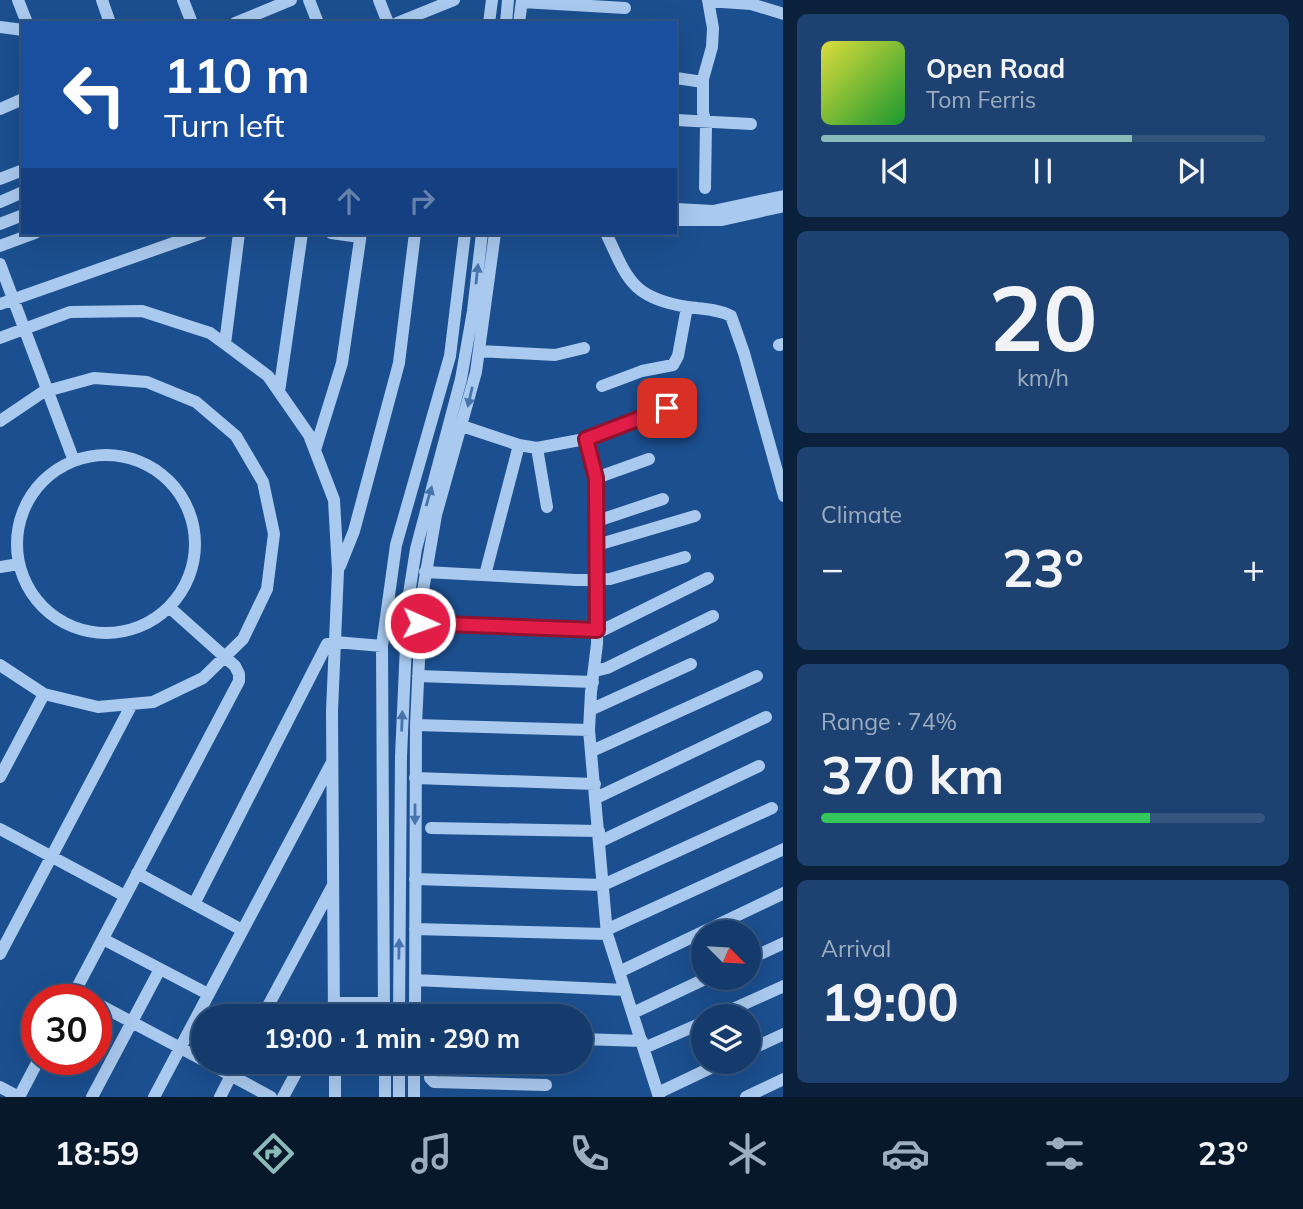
<!DOCTYPE html>
<meta charset="utf-8">
<style>
:root{--surface:#143b6b;--page:#1d4271;--text:#f1f3f6;--muted:#9dadc1;--line:#33557e;--accent:#8bbbb9}
body{margin:0;font-family:Mulish,sans-serif;background:var(--page);color:var(--text);height:100vh;display:flex;flex-direction:column;font-size:26px;white-space:nowrap}
*{box-sizing:border-box;margin:0}
p{font-size:23px;color:var(--muted)}
.icon{flex:none;width:38px;height:38px;fill:none;stroke:currentColor;stroke-width:2;stroke-linecap:round;stroke-linejoin:round}
.map{position:relative;flex:1;overflow:hidden}
.sheet{display:flex;flex-direction:column;gap:14px;padding:14px;background:#0b203b;width:520px}
.sheet>*{flex:none}
.hud{position:absolute;left:21px;top:21px;width:656px;height:214px;border-radius:0px;box-shadow:0 7px 28px #0002,0 0 0 2px var(--line);background:#1a4fa0;color:#fff;overflow:hidden}
.needle{width:46px;rotate:114deg}
.controls{position:absolute;left:691px;top:920px;display:grid;gap:14px}
.controls a{display:grid;place-items:center;width:70px;height:70px;border-radius:50%;background:var(--surface);box-shadow:0 7px 28px #0002,0 0 0 2px var(--line);font-size:35px}
.speed{position:absolute;left:21px;top:984px;display:flex;gap:14px;font-size:35px;font-weight:700;text-align:center}
.speed>*{display:grid;place-content:center;width:91px;height:91px;border-radius:50%;background:var(--surface);box-shadow:0 7px 28px #0002,0 0 0 2px var(--line);line-height:1}
.speed .limit{border:10px solid #d22;background:#fff;color:#111}
.pin{position:absolute;display:grid;place-items:center;width:60px;height:60px;color:#fff;margin:-30px;border-radius:14px;box-shadow:0 4px 10px #0006}
.me{position:absolute;width:77px;margin:-38px;rotate:92deg;stroke-linejoin:round;filter:drop-shadow(0 0 5px #0008)}
.turn{display:flex;align-items:center;gap:24px;height:147px;padding:0 28px;font-size:32px}
.turn .icon{width:91px;height:91px;stroke-width:2.5}
.turn b{display:block;font-size:49px;line-height:60px}
.lanes{display:flex;align-items:center;height:66px;padding:0 28px;background:#0003;justify-content:center;gap:35px;direction:ltr}
.lanes .off{opacity:.35}
.big{font-size:52px;font-weight:700;line-height:1.1}
.sheet .widget{flex:1;display:flex;flex-direction:column;justify-content:center;gap:10px;min-width:0;padding:0 24px;border-radius:10px;background:var(--page)}
.sheet .dial{align-items:center;gap:0}
.dial b{font-size:91px;line-height:1}
.song{display:flex;align-items:center;gap:21px}
.cover{width:84px;height:84px;border-radius:10px;background:linear-gradient(135deg,hsl(60 70% 55%),hsl(130 70% 35%))}
.played{height:7px;border-radius:4px;background:linear-gradient(90deg,var(--accent) 70%,var(--line) 70%)}
.keys{display:flex;justify-content:space-around;direction:ltr}
.heat{display:flex;justify-content:space-between;align-items:center;font-size:38px;direction:ltr}
.charge{height:10px;border-radius:5px;background:linear-gradient(90deg,#34c759 74%,var(--line) 0)}
.trip{position:absolute;left:191px;top:1004px;width:402px;height:70px;border-radius:35px;background:var(--surface);box-shadow:0 7px 28px #0002,0 0 0 2px var(--line);font-weight:700;line-height:70px;text-align:center}
.dock{display:flex;height:112px;justify-content:space-around;align-items:center;background:#08182b;color:var(--muted)}
.dock .icon{width:49px;height:49px}
.dock .current{color:var(--accent)}
.dock b{font-size:32px;color:var(--text)}
main{display:flex;flex:1;min-height:0}
.map>svg:first-child{display:block}
</style>
<main>
<div class="map">
<svg width="784" height="1097" viewBox="0 0 784 1097">
<rect width="100%" height="100%" fill="#1b4f8f"/>
<g fill="none" stroke-linecap="round" stroke-linejoin="round">
<path stroke="#a9c9ee" stroke-width="12" d="M18,0l9,23
M102,0l8,23
M183,0l9,23
M309,0l9,23
M379,0l9,23
M708,1l43,3 33,10
M522,2l103,6
M235,23l56,-23
M397,23l57,-23
M489,23l3,-23
M506,23l2,-23
M519,23l3,-23
M0,27l23,3
M676,78l27,4
M0,109l23,-10
M676,120l75,4
M0,179l23,-9
M705,188l1,-63 -3,-13v-33l9,-32 1,-19 -5,-28
M0,202l23,-10
M676,209l37,2 71,-15
M676,220h46l62,-14
M0,224l23,-9
M331,233l29,4
M606,233c22,47 26,65 82,74 14,2 31,2 43,9l13,37 40,143
M0,246l35,-13
M0,264l74,197
M0,304l202,-71
M0,338l70,-26 72,-1 68,22 15,11 43,32 41,59 25,65 4,71 -6,140 2,306
M225,344l14,-111
M779,345l5,-1
M479,351l76,4 29,-7
M602,386l40,-15 31,-6 5,-9 9,-49
M279,392l23,-159
M0,421l43,-29 51,-14 53,4 49,20 40,34 27,46 11,52 -7,55 -24,50 -40,39 -50,24 -55,5 -54,-13 -44,-29
M462,426l57,19 18,3 48,-9 82,-31
M585,439l11,39 2,101 -1,65 -6,48 -2,38 18,204 52,163
M537,448l10,59
M315,450l27,-87 19,-130
M17 544a89 89 0 1 1 178 0a89 89 0 1 1-178 0Z
M596,478l53,-19
M597,521l66,-22
M597,545l98,-29
M340,566l14,-35 45,-168 16,-130
M0,567l19,-3
M425,572l151,8 34,-1 75,-22
M485,575l34,-130
M420,623l183,7 105,-52
M595,671l12,-3 106,-52
M418,676l175,6
M590,710l101,-46
M416,725l173,5
M592,751l165,-75
M0,777l44,-83
M415,778l180,6
M596,798l170,-81
M431,828l168,3
M0,829l125,67
M599,842l160,-76
M137,873l105,57
M415,879l188,6 169,-77
M194,904l133,-260 8,-2 47,4
M415,929l192,5
M606,930l178,-81
M103,939l105,55
M0,954l132,-250
M749,959l35,-16
M619,972l165,-79
M415,980l210,10
M71,999l168,-318v-7l-4,-8 -66,-59
M96,1003l107,57
M331,1010l3,-7h50
M633,1013l74,-35
M262,1017l70,-130
M384,1017l-2,-371 14,-101 54,-189 15,-123
M399,1017l2,-261 7,-156 8,-51 45,-170 12,-68 9,-78
M415,1017l1,-292 6,-129 14,-81 40,-143 19,-139
M715,1017l69,-31
M581,1039l61,2
M644,1048l60,-26
M749,1050l35,-16
M206,1062l65,35
M335,1062v35
M385,1062v35
M399,1062v35
M431,1062l-1,16 4,4 112,3
M0,1087l19,10
M658,1093l65,-31
M19,1097l20,-38
M92,1097l68,-128
M154,1097l177,-333
M220,1097l18,-35
M283,1097l19,-35
M414,1097v-35
M746,1097l38,-18"/>
</g>
<defs><path id="oneway-solid" d="M-6-.8H1V-3.2L6.5 0L1 3.2V.8H-6Z" transform="scale(1.75)"/></defs>
<g fill="#4674ac">
<use href="#oneway-solid" transform="translate(477 274) rotate(-84)"/>
<use href="#oneway-solid" transform="translate(470 397) rotate(103)"/>
<use href="#oneway-solid" transform="translate(429 496) rotate(-74)"/>
<use href="#oneway-solid" transform="translate(402 721) rotate(-88)"/>
<use href="#oneway-solid" transform="translate(415 814) rotate(90)"/>
<use href="#oneway-solid" transform="translate(399 949) rotate(-89)"/>
</g>
<g fill="none" stroke-linecap="round" stroke-linejoin="round">
<g stroke="#92132f" stroke-width="18">
<path id="route" d="M420,623l177,7 -1,-152 -10,-39 81,-31"/>
</g>
<use href="#route" stroke="#e11d48" stroke-width="12"/>
</g>
</svg>
<div class="controls">
<a><svg class="needle" viewBox="-14 -14 28 28"><path d="M0-13l5 13h-10z" fill="#e53935"/><path d="M0 13l5-13h-10z" fill="#9dadc1"/></svg></a>
<a><svg class="icon" aria-label="layers" viewBox="0 0 24 24"><path d="M12 4l9 5-9 5-9-5zM3 14l9 5 9-5"/></svg></a>
</div>
<div class="speed"><div class="limit">30</div></div>
<div class="pin" style="left:667px;top:408px;background:#d93025"><svg class="icon" aria-label="arrive" viewBox="0 0 24 24"><path d="M6 21V4h12l-3 4 3 4H6"/></svg></div>
<svg class="me" style="left:420px;top:623px" viewBox="-20 -20 40 40"><circle r="17" fill="#e11d48" stroke="#fff" stroke-width="3"/><path d="M0-11L8 9 0 5-8 9z" fill="#fff"/></svg>
<div class="trip">19:00 · 1 min · 290 m</div>
<div class="hud">
<div class="turn"><svg class="icon" aria-label="left" viewBox="0 0 24 24"><path d="M17 20v-9H6M10 6l-5 5 5 5"/></svg><div><b>110 m</b>Turn left</div></div>
<div class="lanes"><svg class="icon" aria-label="left" viewBox="0 0 24 24"><path d="M17 20v-9H6M10 6l-5 5 5 5"/></svg><svg class="icon off" aria-label="ahead" viewBox="0 0 24 24"><path d="M12 20V5M6 11l6-6 6 6"/></svg><svg class="icon off" aria-label="right" viewBox="0 0 24 24"><path d="M7 20v-9h11M14 6l5 5-5 5"/></svg></div>
</div>
</div>
<section class="sheet">
<div class="widget">
<div class="song"><i class="cover"></i><div><b>Open Road</b><p>Tom Ferris</p></div></div>
<div class="played"></div>
<div class="keys"><svg class="icon" aria-label="previous" viewBox="0 0 24 24"><path d="M18 5L8 12l10 7zM5 5v14"/></svg><svg class="icon" aria-label="pause" viewBox="0 0 24 24"><path d="M8 5v14M16 5v14"/></svg><svg class="icon" aria-label="next" viewBox="0 0 24 24"><path d="M6 5l10 7-10 7zM19 5v14"/></svg></div>
</div>
<div class="widget dial"><b>20</b><p>km/h</p></div>
<div class="widget"><p>Climate</p>
<div class="heat"><a>−</a><b class="big">23°</b><a>+</a></div>
</div>
<div class="widget"><p>Range · 74%</p><b class="big">370 km</b><div class="charge"></div></div>
<div class="widget"><p>Arrival</p><b class="big">19:00</b></div>
</section>
</main>
<nav class="dock">
<b>18:59</b>
<svg class="icon current" aria-label="directions" viewBox="0 0 24 24"><path d="M12 3l9 9-9 9-9-9zM9 14v-3h6M13 9l2 2-2 2"/></svg>
<svg class="icon" aria-label="music" viewBox="0 0 24 24"><path d="M9 18V5l10-2v13"/><circle cx="6" cy="18" r="3"/><circle cx="16" cy="16" r="3"/></svg>
<svg class="icon" aria-label="phone" viewBox="0 0 24 24"><path d="M5 4h4l2 5-3 2q2 4 5 5l2-3 5 2v4C11 20 4 13 5 4z"/></svg>
<svg class="icon" aria-label="climate" viewBox="0 0 24 24"><path d="M12 3v18M4 7l16 10M4 17L20 7"/></svg>
<svg class="icon" aria-label="car" viewBox="0 0 24 24"><path d="M5 17H2v-5l4-1 3-4h7l3 4 3 1v5h-3M9 17h6M6 11h13"/><circle cx="7" cy="17" r="2"/><circle cx="17" cy="17" r="2"/></svg>
<svg class="icon" aria-label="filters" viewBox="0 0 24 24"><path d="M4 7h16M4 17h16"/><circle cx="9" cy="7" r="2"/><circle cx="15" cy="17" r="2"/></svg>
<b>23°</b>
</nav>
